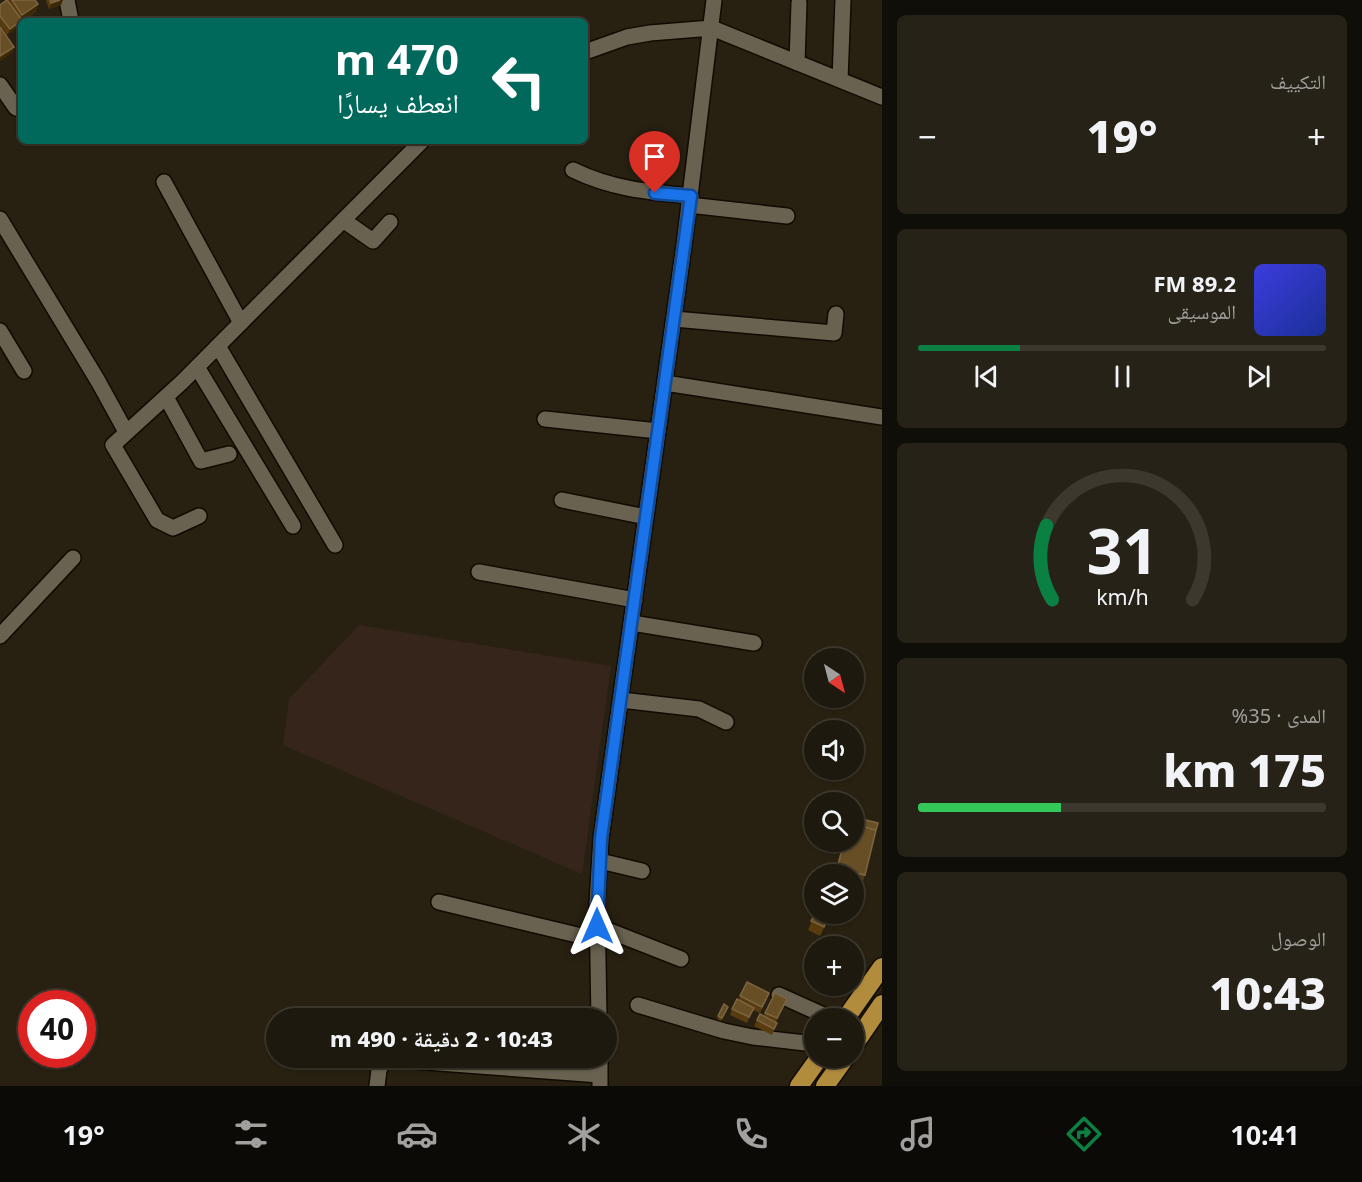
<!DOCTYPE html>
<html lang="ar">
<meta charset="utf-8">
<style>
:root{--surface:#1e190e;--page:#262217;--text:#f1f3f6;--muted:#a1a09e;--line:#3c382e;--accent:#0b8043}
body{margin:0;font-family:"Noto Sans","Noto Naskh Arabic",sans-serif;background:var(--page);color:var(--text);direction:rtl;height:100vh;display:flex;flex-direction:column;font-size:22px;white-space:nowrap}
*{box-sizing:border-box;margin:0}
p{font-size:20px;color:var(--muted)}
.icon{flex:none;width:33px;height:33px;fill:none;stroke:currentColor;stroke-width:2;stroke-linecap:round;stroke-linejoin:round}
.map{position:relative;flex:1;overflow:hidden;direction:ltr}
.drawer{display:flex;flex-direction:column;gap:15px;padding:15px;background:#100e08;width:480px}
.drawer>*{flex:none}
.guide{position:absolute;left:18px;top:18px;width:570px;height:126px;border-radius:9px;box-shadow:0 2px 4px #0004,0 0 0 2px var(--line);direction:rtl;background:#00695c;color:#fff;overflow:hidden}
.needle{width:39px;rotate:144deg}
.fabs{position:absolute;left:804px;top:648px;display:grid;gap:12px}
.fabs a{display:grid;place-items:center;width:60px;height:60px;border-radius:50%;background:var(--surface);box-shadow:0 2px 4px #0004,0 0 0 2px var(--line);font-size:30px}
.speed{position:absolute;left:18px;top:990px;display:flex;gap:12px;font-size:30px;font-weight:700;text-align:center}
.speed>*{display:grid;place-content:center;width:78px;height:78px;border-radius:50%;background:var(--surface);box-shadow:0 2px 4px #0004,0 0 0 2px var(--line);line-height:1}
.speed .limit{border:9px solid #d22;background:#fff;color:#111}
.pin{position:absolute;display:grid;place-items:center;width:51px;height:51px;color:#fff;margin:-62px -26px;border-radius:50% 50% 50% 0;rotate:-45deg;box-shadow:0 0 6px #0007}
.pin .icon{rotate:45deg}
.me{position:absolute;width:66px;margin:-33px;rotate:0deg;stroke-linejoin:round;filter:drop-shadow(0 0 4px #0008)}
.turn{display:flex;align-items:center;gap:21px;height:126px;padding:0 30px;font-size:27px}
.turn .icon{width:78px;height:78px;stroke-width:2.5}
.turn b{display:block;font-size:42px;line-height:51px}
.big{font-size:45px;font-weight:800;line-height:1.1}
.drawer .widget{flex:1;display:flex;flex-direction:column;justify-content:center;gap:9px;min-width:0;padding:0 21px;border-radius:9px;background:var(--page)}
.drawer .dial{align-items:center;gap:0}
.dial svg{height:156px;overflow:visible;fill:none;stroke:var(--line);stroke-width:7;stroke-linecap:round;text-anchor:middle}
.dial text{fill:var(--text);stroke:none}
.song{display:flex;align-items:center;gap:18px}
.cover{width:72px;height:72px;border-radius:9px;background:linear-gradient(135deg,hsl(240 70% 55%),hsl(230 70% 35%))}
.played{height:6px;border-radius:3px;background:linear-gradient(90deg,var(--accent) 25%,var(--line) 25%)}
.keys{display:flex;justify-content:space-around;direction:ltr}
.heat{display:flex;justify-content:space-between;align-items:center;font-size:33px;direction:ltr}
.charge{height:9px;border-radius:4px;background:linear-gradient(90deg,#34c759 35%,var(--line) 0)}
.trip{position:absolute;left:266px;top:1008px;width:351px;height:60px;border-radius:30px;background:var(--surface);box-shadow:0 2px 4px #0004,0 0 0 2px var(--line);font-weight:800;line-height:60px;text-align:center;direction:rtl}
.dock{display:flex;height:96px;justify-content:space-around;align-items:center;background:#0c0a06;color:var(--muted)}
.dock .icon{width:42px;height:42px}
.dock .active{color:var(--accent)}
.dock b{font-size:27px;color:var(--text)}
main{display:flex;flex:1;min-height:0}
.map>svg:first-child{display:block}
</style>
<main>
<section class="drawer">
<div class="widget"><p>التكييف</p>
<div class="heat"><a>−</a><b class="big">19°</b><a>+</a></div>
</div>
<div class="widget">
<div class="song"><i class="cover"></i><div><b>89.2 FM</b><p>الموسيقى</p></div></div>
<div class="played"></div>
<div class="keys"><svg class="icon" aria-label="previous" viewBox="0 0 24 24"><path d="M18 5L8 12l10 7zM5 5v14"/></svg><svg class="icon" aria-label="pause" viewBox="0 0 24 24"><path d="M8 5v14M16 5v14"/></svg><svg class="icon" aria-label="next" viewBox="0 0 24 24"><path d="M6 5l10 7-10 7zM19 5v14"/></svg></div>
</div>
<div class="widget dial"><svg viewBox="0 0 100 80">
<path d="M14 69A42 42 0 1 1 86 69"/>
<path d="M14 69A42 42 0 0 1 11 31" stroke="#0b8043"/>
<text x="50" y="56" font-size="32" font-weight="700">31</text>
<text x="50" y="72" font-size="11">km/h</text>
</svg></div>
<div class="widget"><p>المدى · 35%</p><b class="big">175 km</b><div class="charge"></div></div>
<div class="widget"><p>الوصول</p><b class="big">10:43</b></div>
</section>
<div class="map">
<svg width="882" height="1086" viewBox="0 0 882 1086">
<rect width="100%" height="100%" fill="#282112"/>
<path fill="#35251b" d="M359,625l252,41 -29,208 -299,-129 6,-46z"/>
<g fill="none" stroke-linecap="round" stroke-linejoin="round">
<g stroke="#110a01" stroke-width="18">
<path id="minor" d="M67,0l4,21
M585,52l42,-15 23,-4 62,-5 170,69
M797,63l2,-60
M840,80l3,-80
M0,85l16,23
M573,170c39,19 75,22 118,26
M164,182l77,141
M689,205l98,11
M0,219l98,162 28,51
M343,220l30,21 17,-19
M674,319l160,14 2,-19
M0,331l24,40
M218,346l117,199
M197,367l96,159
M665,383l217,34
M166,397l35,64 28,-7
M545,419l113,12
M562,500l84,17
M199,516l-26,12 -16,-8 -44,-75 69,-63 240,-241
M479,572l156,28
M632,623l122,20
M0,636l73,-78
M621,700l78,9 27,13
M600,861l42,10
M439,902l159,38
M597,926l84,33
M779,995l51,23
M638,1005l86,26 29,6 61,7
M599,1018l-2,-115 4,-65 83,-593 30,-245
M600,1058v28
M377,1086l2,-16 6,-11 215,16"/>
</g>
<g stroke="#110a01" stroke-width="21">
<path id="highway" d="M846,1018l36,-51
M854,1045l28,-41
M799,1086l20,-28
M825,1086l20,-28"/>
</g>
<use href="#minor" stroke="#6a6251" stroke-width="15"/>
<use href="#highway" stroke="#b18c3d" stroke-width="18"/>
</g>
<path fill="#583c0f" d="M8,0h27l3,4 -3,9 -14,8 -2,5 -12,9 -7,-10v-20z
M46,0h17l-2,5 -12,4z
M843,842h11l11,33 -3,9 -8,-2v-8h-20l1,-1z
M815,914h16l-11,22 -12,-6z
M740,996l27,3 -7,14 -7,-3 -6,13 -17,-8 2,-6 7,-9z
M724,1004l3,6 -6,11 -4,-2z
M785,1005l-9,17 1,1 -5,12 -18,-9 3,-6 7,-4 1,-3z"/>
<path fill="#3e2907" d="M60,0h3l-2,5 -12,4 2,-6z
M38,4l-3,9 -14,8 -2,5 -12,9 3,-6 9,-7 3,-7z
M14,47l-2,6 -12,8v-5z
M830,914h1l-11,22 4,-9z"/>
<path fill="#674e25" stroke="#7c6541" stroke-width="1.5" d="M7,0l15,20 -12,9 -10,-13v-11z
M12,0h23l3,4 -16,11z
M50,0h10l-9,3z
M0,27l14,20 -14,9z
M854,817l24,6 -2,7 -22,-6z
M854,824l22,6 -11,45 -28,-6 7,-27h10z
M815,914h15l-6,13 -13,-6z
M747,982l22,11 -7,14 -22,-11z
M775,993l12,6 -10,19 -12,-5z
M737,999l17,9 -5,9 -17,-8z
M724,1004l4,3 -6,11 -4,-2z
M760,1014l17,9 -3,6 -17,-9z"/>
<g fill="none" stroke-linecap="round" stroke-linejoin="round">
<g stroke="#114b97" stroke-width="15">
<path id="route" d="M597,926l4,-88 90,-642 -36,-3"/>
</g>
<use href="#route" stroke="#1a73e8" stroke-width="10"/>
</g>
</svg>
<div class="fabs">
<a><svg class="needle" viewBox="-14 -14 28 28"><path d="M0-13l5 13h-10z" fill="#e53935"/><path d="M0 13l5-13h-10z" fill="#a1a09e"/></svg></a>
<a><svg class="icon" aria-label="sound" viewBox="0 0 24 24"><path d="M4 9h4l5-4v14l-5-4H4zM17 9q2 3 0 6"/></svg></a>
<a><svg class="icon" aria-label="search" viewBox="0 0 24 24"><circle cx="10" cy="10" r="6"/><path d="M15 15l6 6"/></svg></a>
<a><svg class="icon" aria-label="layers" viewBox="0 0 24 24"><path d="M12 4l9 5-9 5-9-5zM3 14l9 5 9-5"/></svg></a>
<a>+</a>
<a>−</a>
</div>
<div class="speed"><div class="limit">40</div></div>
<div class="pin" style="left:655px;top:193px;background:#d93025"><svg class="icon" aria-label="arrive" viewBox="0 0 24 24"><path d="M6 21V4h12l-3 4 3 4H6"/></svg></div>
<svg class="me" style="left:597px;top:926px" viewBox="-20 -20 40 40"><path d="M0-17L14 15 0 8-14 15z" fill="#1a73e8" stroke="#fff" stroke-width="4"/></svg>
<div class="trip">10:43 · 2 دقيقة · 490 m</div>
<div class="guide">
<div class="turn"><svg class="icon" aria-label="left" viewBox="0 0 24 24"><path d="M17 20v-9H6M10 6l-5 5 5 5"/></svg><div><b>470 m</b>انعطف يسارًا</div></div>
</div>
</div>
</main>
<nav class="dock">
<b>10:41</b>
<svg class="icon active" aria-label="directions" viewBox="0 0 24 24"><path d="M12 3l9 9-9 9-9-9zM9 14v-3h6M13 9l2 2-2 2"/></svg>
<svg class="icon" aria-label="music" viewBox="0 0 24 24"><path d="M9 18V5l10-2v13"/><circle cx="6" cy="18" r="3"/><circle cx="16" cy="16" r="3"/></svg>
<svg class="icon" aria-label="phone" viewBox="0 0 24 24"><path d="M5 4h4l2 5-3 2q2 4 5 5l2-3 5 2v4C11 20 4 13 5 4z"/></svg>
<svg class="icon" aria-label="climate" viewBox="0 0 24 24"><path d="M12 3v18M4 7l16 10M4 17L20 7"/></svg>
<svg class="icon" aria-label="car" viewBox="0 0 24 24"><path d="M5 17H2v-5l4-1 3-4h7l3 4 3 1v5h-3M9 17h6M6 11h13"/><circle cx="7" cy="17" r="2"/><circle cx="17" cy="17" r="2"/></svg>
<svg class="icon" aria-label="filters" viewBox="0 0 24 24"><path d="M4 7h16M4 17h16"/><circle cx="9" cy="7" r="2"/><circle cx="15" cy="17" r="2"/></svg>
<b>19°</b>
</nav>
